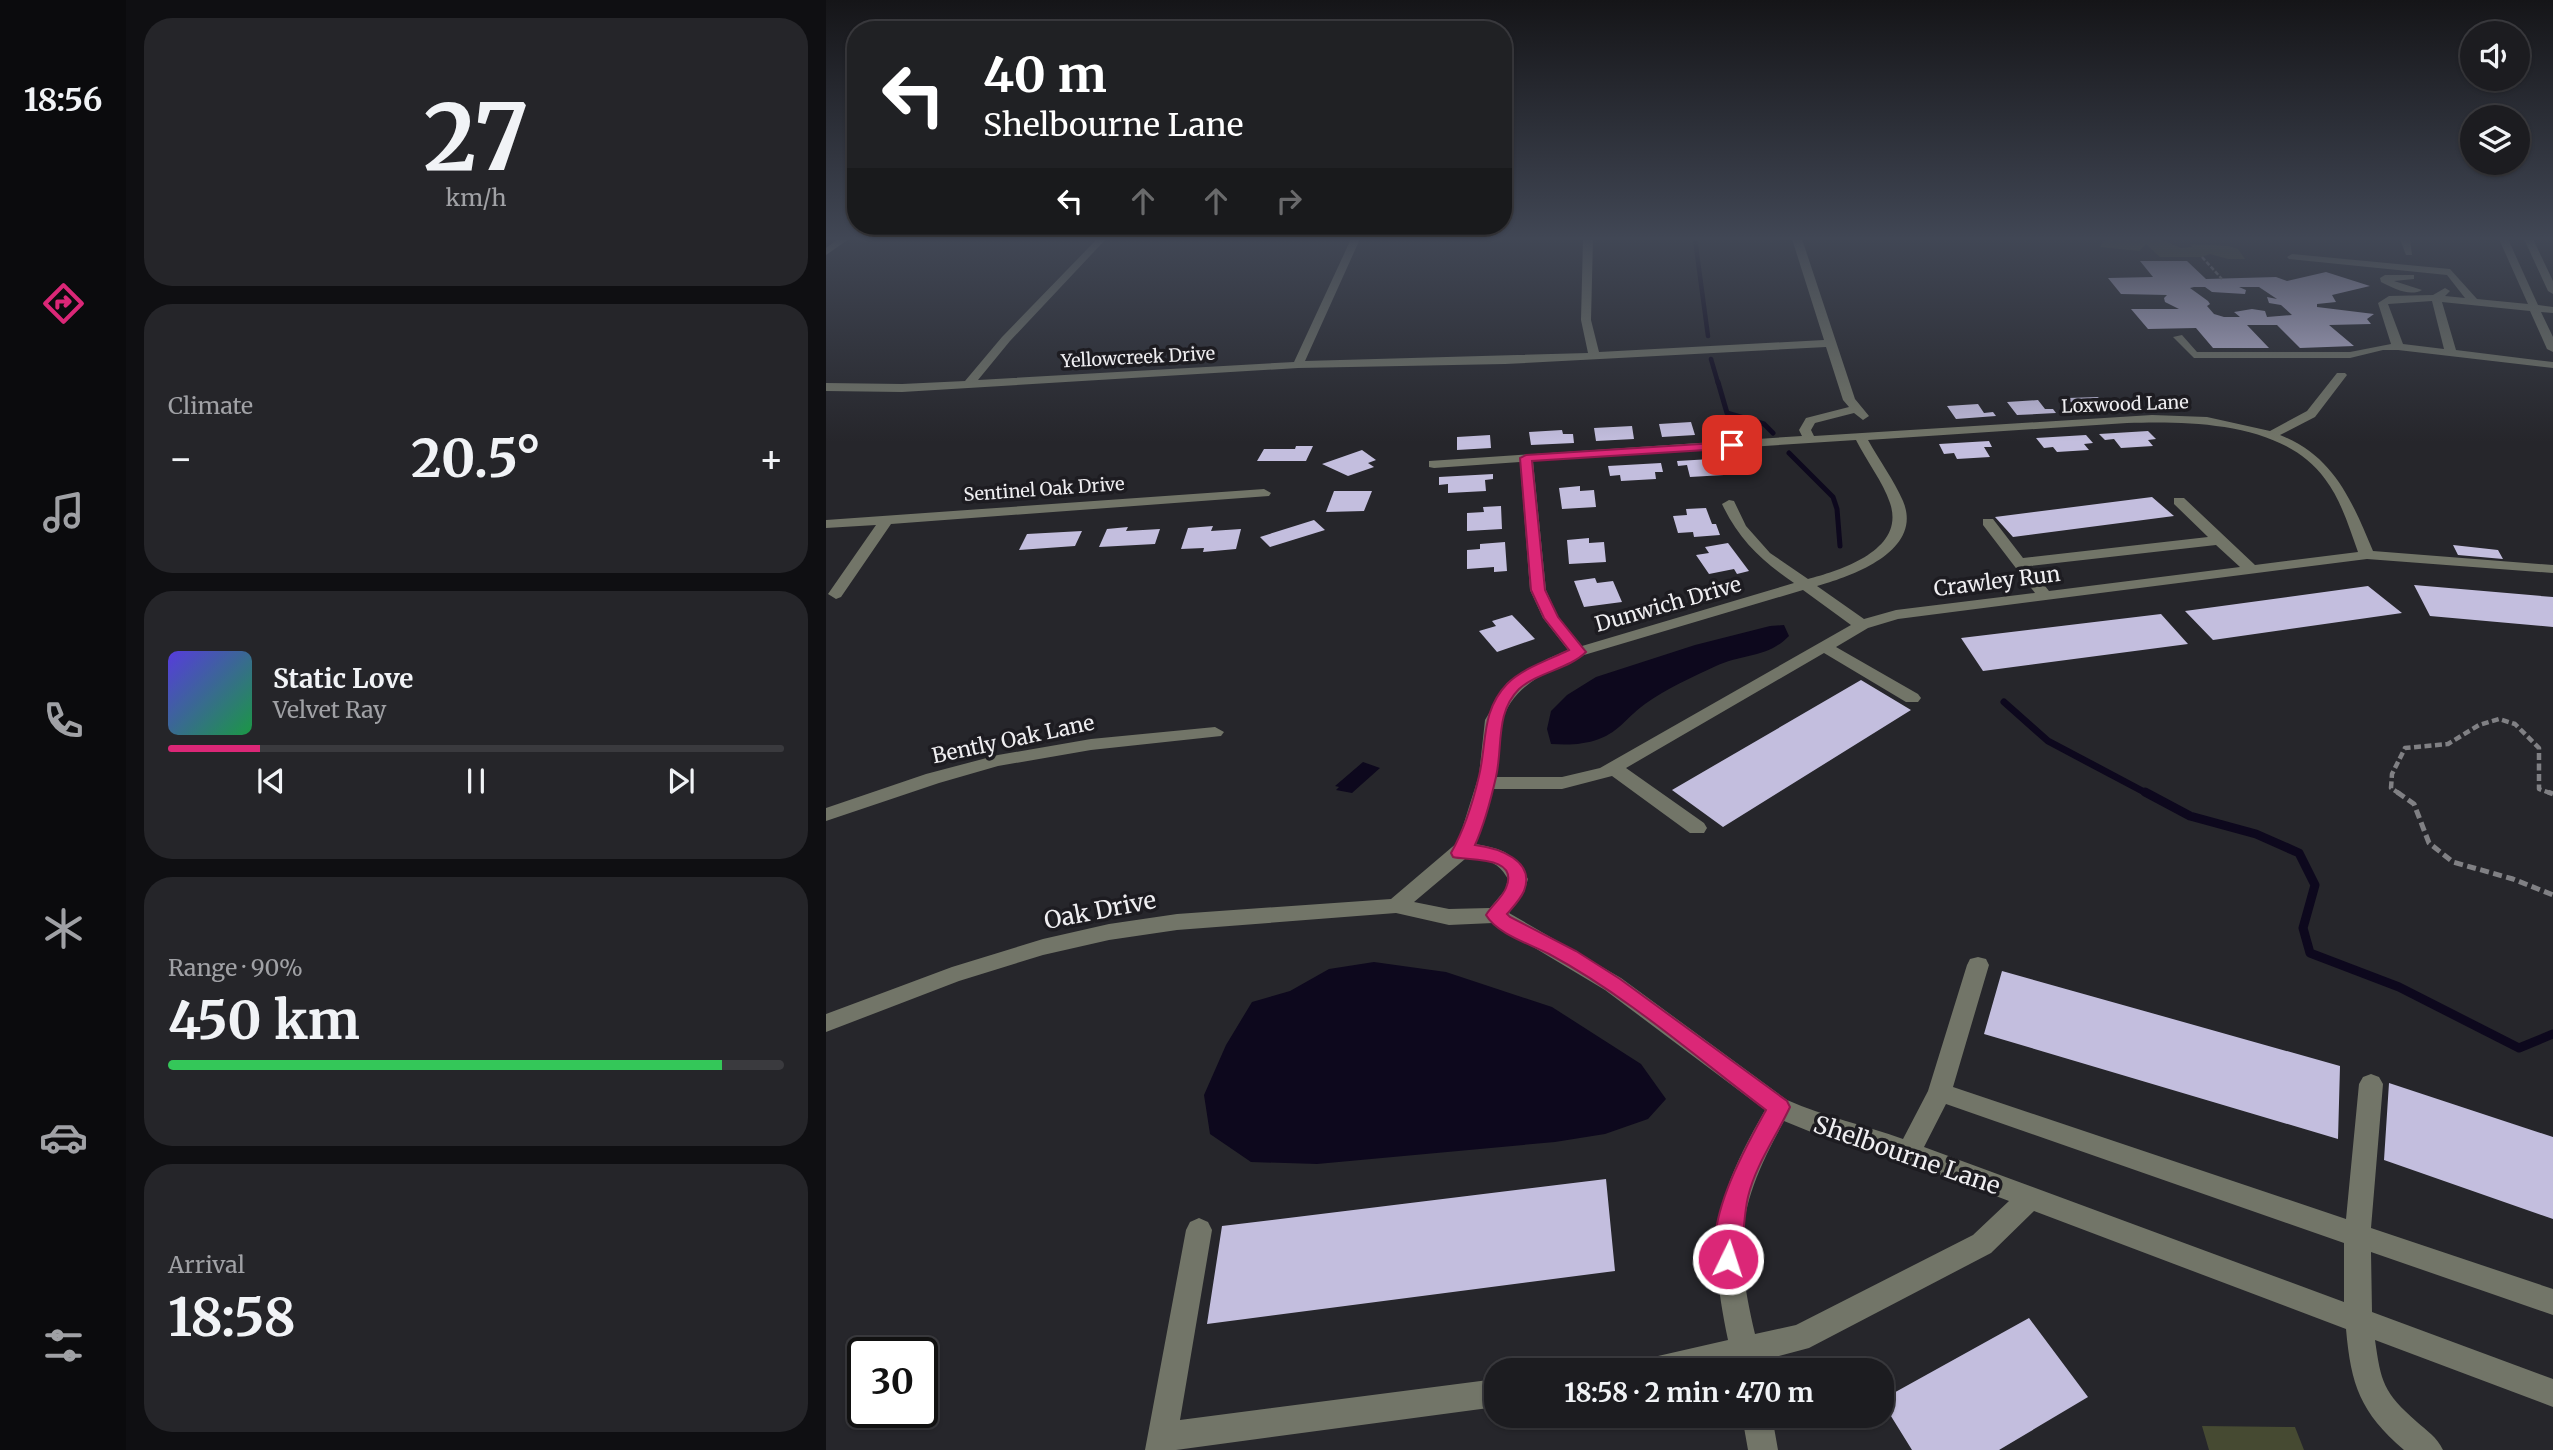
<!DOCTYPE html>
<meta charset="utf-8">
<style>
:root{--surface:#1c1c20;--page:#252529;--text:#f1f3f6;--muted:#a0a1a5;--line:#3a3a3e;--accent:#db2777}
body{margin:0;font-family:Merriweather,serif;background:var(--page);color:var(--text);height:100vh;display:flex;flex-direction:column;font-size:26px;white-space:nowrap}
*{box-sizing:border-box;margin:0}
p{font-size:23px;color:var(--muted)}
.icon{flex:none;width:38px;height:38px;fill:none;stroke:currentColor;stroke-width:2;stroke-linecap:round;stroke-linejoin:round}
.map{position:relative;flex:1;overflow:hidden}
.sheet{display:flex;flex-direction:column;gap:18px;padding:18px;background:#0f0f12;width:700px}
.sheet>*{flex:none}
.hud{position:absolute;left:21px;top:21px;width:665px;height:214px;border-radius:28px;box-shadow:0 2px 5px #0004,0 0 0 2px var(--line);background:#202124;color:#fff;overflow:hidden}
.buttons{position:absolute;left:1634px;top:21px;display:grid;gap:14px}
.buttons a{display:grid;place-items:center;width:70px;height:70px;border-radius:50%;background:var(--surface);box-shadow:0 2px 5px #0004,0 0 0 2px var(--line);font-size:35px}
.speed{position:absolute;left:21px;top:1337px;display:flex;gap:14px;font-size:35px;font-weight:700;text-align:center}
.speed>*{display:grid;place-content:center;width:91px;height:91px;border-radius:50%;background:var(--surface);box-shadow:0 2px 5px #0004,0 0 0 2px var(--line);line-height:1}
.speed .limit{border:4px solid #111;border-radius:10px;background:#fff;color:#111}
.pin{position:absolute;display:grid;place-items:center;width:60px;height:60px;color:#fff;margin:-30px;border-radius:14px;box-shadow:0 4px 10px #0006}
.me{position:absolute;width:77px;margin:-38px;rotate:4deg;stroke-linejoin:round;filter:drop-shadow(0 0 5px #0008)}
.turn{display:flex;align-items:center;gap:24px;height:147px;padding:0 21px;font-size:32px}
.turn .icon{width:91px;height:91px;stroke-width:2.5}
.turn b{display:block;font-size:49px;line-height:60px}
.lanes{display:flex;align-items:center;height:66px;padding:0 21px;background:#0003;justify-content:center;gap:35px;direction:ltr}
.lanes .off{opacity:.35}
.big{font-size:52px;font-weight:700;line-height:1.1}
.sheet .card{flex:1;display:flex;flex-direction:column;justify-content:center;gap:10px;min-width:0;padding:0 24px;border-radius:28px;background:var(--page)}
.sheet .dial{align-items:center;gap:0}
.dial b{font-size:91px;line-height:1}
.song{display:flex;align-items:center;gap:21px}
.cover{width:84px;height:84px;border-radius:10px;background:linear-gradient(135deg,hsl(250 70% 55%),hsl(140 70% 35%))}
.played{height:7px;border-radius:4px;background:linear-gradient(90deg,var(--accent) 15%,var(--line) 15%)}
.keys{display:flex;justify-content:space-around;direction:ltr}
.heat{display:flex;justify-content:space-between;align-items:center;font-size:38px;direction:ltr}
.charge{height:10px;border-radius:5px;background:linear-gradient(90deg,#34c759 90%,var(--line) 0)}
.trip{position:absolute;left:658px;top:1358px;width:410px;height:70px;border-radius:28px;background:var(--surface);box-shadow:0 2px 5px #0004,0 0 0 2px var(--line);font-weight:700;line-height:70px;text-align:center}
main{display:flex;flex:1;min-height:0}
.tab-bar{display:flex;flex-direction:column;width:126px;justify-content:space-around;align-items:center;background:#0b0b0d;color:var(--muted)}
.tab-bar .icon{width:49px;height:49px}
.tab-bar .on{color:var(--accent)}
.tab-bar b{font-size:32px;color:var(--text)}
.map>svg:first-child{display:block}
</style>
<main>
<nav class="tab-bar">
<b>18:56</b>
<svg class="icon on" aria-label="directions" viewBox="0 0 24 24"><path d="M12 3l9 9-9 9-9-9zM9 14v-3h6M13 9l2 2-2 2"/></svg>
<svg class="icon" aria-label="music" viewBox="0 0 24 24"><path d="M9 18V5l10-2v13"/><circle cx="6" cy="18" r="3"/><circle cx="16" cy="16" r="3"/></svg>
<svg class="icon" aria-label="phone" viewBox="0 0 24 24"><path d="M5 4h4l2 5-3 2q2 4 5 5l2-3 5 2v4C11 20 4 13 5 4z"/></svg>
<svg class="icon" aria-label="climate" viewBox="0 0 24 24"><path d="M12 3v18M4 7l16 10M4 17L20 7"/></svg>
<svg class="icon" aria-label="car" viewBox="0 0 24 24"><path d="M5 17H2v-5l4-1 3-4h7l3 4 3 1v5h-3M9 17h6M6 11h13"/><circle cx="7" cy="17" r="2"/><circle cx="17" cy="17" r="2"/></svg>
<svg class="icon" aria-label="filters" viewBox="0 0 24 24"><path d="M4 7h16M4 17h16"/><circle cx="9" cy="7" r="2"/><circle cx="15" cy="17" r="2"/></svg>
</nav>
<section class="sheet">
<div class="card dial"><b>27</b><p>km/h</p></div>
<div class="card"><p>Climate</p>
<div class="heat"><a>−</a><b class="big">20.5°</b><a>+</a></div>
</div>
<div class="card">
<div class="song"><i class="cover"></i><div><b>Static Love</b><p>Velvet Ray</p></div></div>
<div class="played"></div>
<div class="keys"><svg class="icon" aria-label="previous" viewBox="0 0 24 24"><path d="M18 5L8 12l10 7zM5 5v14"/></svg><svg class="icon" aria-label="pause" viewBox="0 0 24 24"><path d="M8 5v14M16 5v14"/></svg><svg class="icon" aria-label="next" viewBox="0 0 24 24"><path d="M6 5l10 7-10 7zM19 5v14"/></svg></div>
</div>
<div class="card"><p>Range · 90%</p><b class="big">450 km</b><div class="charge"></div></div>
<div class="card"><p>Arrival</p><b class="big">18:58</b></div>
</section>
<div class="map">
<svg width="1727" height="1450" viewBox="0 0 1727 1450">
<rect width="100%" height="100%" fill="#26262b"/>
<path fill="#464a32" d="M1283,239l53,1 19,8 11,-1 -2,-3 39,2 9,3 7,10h-17l-18,-5 -8,3h-42l-14,-13 -7,7 -39,-4 3,-6z
M1376,1426l93,1 9,23h-95z"/>
<path fill="#0d081d" d="M958,625l5,11c-21,22 -48,18 -73,30 -24,11 -50,23 -71,38 -16,11 -26,28 -46,35 -16,6 -32,6 -48,5l-4,-15 4,-18 16,-16 29,-18 99,-32 75,-19z
M537,762l17,6 -28,25 -16,-3 3,-3 -4,-1z
M548,962l72,10 106,35 89,57 25,35 -18,20 -43,15 -50,8 -238,22 -66,-2 -41,-28 -6,-39 22,-50 26,-43 38,-11 39,-22z"/>
<g fill="none" stroke-linecap="round" stroke-linejoin="round">
<path stroke="#0d081d" stroke-width="4.5" d="M869,239l13,97
M885,359l7,24"/>
<path stroke="#0d081d" stroke-width="5" d="M892,382l9,31 37,11 9,9
M963,453l44,44 4,12 3,37"/>
<path stroke="#0d081d" stroke-width="7" d="M1178,702l44,39 100,53"/>
<path stroke="#0d081d" stroke-width="9" d="M1319,792l45,24 66,18 43,19 16,32 -12,43 7,25 89,34 120,61 34,-14"/>
</g>
<path fill="#c3bede" fill-rule="evenodd" d="M1314,261h47l19,18 70,-2 11,4 39,-9 44,14 -38,9 4,7 -19,2v3l57,7 -7,5 4,5 -42,1 25,21 -54,2 -23,-23h-30l22,23h-56l-17,-20 -48,1 -17,-20h48l-14,-7 -1,-4 3,-3 -46,-1 -13,-16 45,-1zM1368,287h11l7,5 33,2 1,-4 -7,-3h20l18,12 -10,-2 2,6 12,2 11,10 -25,2 -2,-6 -13,-2 -18,3 6,5h-16l-10,-3 -7,-8 3,-2 -2,-3 -18,-13z
M1272,397l4,5 10,-1 6,8 -41,2 -9,-13z
M1212,400l7,9h8l3,4 -39,2 -10,-13z
M1152,404l6,9 9,-1 3,4 -40,3 -9,-13z
M865,422l4,13 -33,2 -3,-13z
M806,426l2,13 -38,2 -2,-13z
M736,430l1,4h10l1,9 -43,2 -2,-13z
M1322,431l8,8 -8,1 5,6 -32,2 -7,-9 -9,1 -6,-6z
M664,435l1,13 -34,2v-13z
M1260,435l7,8 -9,1 5,6 -32,2 -4,-5 -9,1 -8,-10z
M1163,441l3,6h-8l6,10 -33,2 -3,-6 -10,1 -5,-10z
M470,446h17l-7,15h-49l7,-12h31z
M536,450l14,10 -8,3 6,4 -26,9 -26,-12z
M902,458l2,5h-10l4,12 -34,2 -3,-12 -9,1 -1,-5z
M835,463l2,9h-8l1,7 -35,2 -1,-6 -10,1 -2,-10z
M667,474v5l-8,1 1,11 -38,2v-9l-9,1v-8z
M754,486v5l14,-1 2,17 -34,2 -3,-21z
M508,491h38l-8,20 -38,1z
M1326,497l22,19 -161,21 -18,-20z
M675,506l1,23 -35,2v-18l17,-1 -1,-5z
M880,508l6,16h4l4,11 -26,2 -1,-5 -15,1 -5,-17 14,-1 -1,-6z
M488,520l11,10 -55,17 -10,-10z
M387,526l-2,5 30,-2 -5,20 -33,3 1,-4 -23,1 7,-21z
M302,527l-2,4 34,-2 -5,15 -56,3 8,-18z
M256,531l-7,15 -56,4 8,-16z
M763,538v5l15,-1 2,20 -37,2 -2,-24z
M679,542l2,29 -13,1v-5l-27,2v-19l13,-1v-5z
M902,543l21,28 -12,3 -3,-5 -25,5 -13,-19 13,-2 -4,-6z
M1627,545l45,5 5,9 -45,-4z
M769,578l2,5 16,-2 9,21 -38,5 -10,-26z
M1588,585l139,12v30l-123,-11z
M1542,586l34,27 -189,27 -28,-29z
M1335,614l27,30 -205,27 -22,-33z
M686,615l23,24 -38,13 -18,-21 17,-5 -4,-5z
M1035,680l50,30 -188,117 -51,-37z
M1176,971l338,95 -2,73 -354,-105z
M1563,1083l164,54v82l-169,-59z
M780,1179l9,92 -408,53 15,-98z
M1203,1318l59,79 -89,53h-87l-31,-50z"/>
<g fill="none" stroke-linecap="round" stroke-linejoin="round">
<path stroke="#808084" stroke-width="2.5" stroke-dasharray="4.5 2" stroke-linecap="butt" d="M1376,257l20,22"/>
<path stroke="#808084" stroke-width="4.5" stroke-dasharray="7 3.5" stroke-linecap="butt" d="M1574,794l-9,-6 1,-14 13,-26 43,-4 31,-19 20,-6 16,5 24,24v41l14,5"/>
<path stroke="#808084" stroke-width="5" stroke-dasharray="9 4.5" stroke-linecap="butt" d="M1571,792l17,12 15,39 24,19 60,17 40,16
M1722,792l5,2"/>
<path fill="#727568" fill-rule="evenodd" d="M12,239h11l-23,16v-7z
M271,239h9l-96,102 -32,39 316,-18 57,-123h9l-55,122 283,-8 -7,-33 2,-81h10l-2,81 8,32 225,-12 -32,-101h10l53,160 14,17 -6,4 -9,-7 -39,10 -4,7 3,6 338,-21 55,2 63,14 37,-20 30,-38h8l2,2 -32,42 -35,18c54,21 72,66 93,116l180,14v8l-186,-14 -469,60 -30,9 -32,19 82,47 3,4 -3,4h-12l-82,-49 -198,115 78,55 3,5 -3,5h-14l-78,-57 -50,13h-69l-17,55c30,6 36,8 52,35l-4,13 -15,21 112,65 166,122c38,17 78,25 116,39l25,-48 39,-126 3,-6 8,-2 8,2 3,6 -36,122 393,132 13,-135 4,-7 8,-3 8,3 4,7 -12,144 182,61v26l-182,-63 1,60 181,67v28l-178,-67c6,42 8,52 42,82 10,9 20,15 26,28h-39c-44,-38 -53,-65 -58,-121l-312,-118 -43,42 -182,95 -49,13 2,9h-28l-1,-3 -14,3h-75l4,-10 10,-4 70,-16c-21,-102 -15,-139 37,-230l-160,-120 -112,-67 -44,2 -53,-12 -219,17 -68,10 -66,15 -84,26 -133,51v-18l126,-47 91,-28 66,-15 68,-10 214,-15 67,-57 21,-67 6,-55 22,-37 40,-24 21,-9 -25,-32 -13,-28 -10,-128 -86,6 -5,-1v-6l373,-25 -3,-6 7,-12 43,-11 -6,-7 -17,-53 -321,17 -207,4 -396,24 -76,-1v-8l76,1 63,-3 37,-44zM1301,423c64,-2 157,-1 198,56 16,21 24,48 33,73l-103,13 -71,-67h-10v6l34,33 -185,21 -30,-39h-10v6l52,68 -139,17 -32,9 -47,-33c35,-10 107,-35 86,-85 -9,-21 -24,-41 -35,-61zM1030,440c10,20 27,42 34,63 16,47 -49,67 -82,76l-38,-26 -24,-27 -12,-25 -5,-1 -7,4c17,36 40,57 72,79l-212,63 -24,-29 -12,-27 -13,-129zM1390,545l24,22 -191,24 -20,-25zM977,590l48,35 -251,143 -38,9h-66c4,-18 3,-37 6,-54 8,-37 50,-55 82,-68zM650,858c16,3 24,7 32,21l-3,11 -15,18 -41,1 -35,-7 51,-43zM1120,1104l398,139v59l-420,-155zM958,1121l27,11 55,15 143,54 -36,34 -177,90 -41,9c-22,-93 -17,-129 29,-213z
M1574,239h10l2,16h-6z
M1673,239h9l30,66 15,2v6l-12,-1 12,25v15l-6,-3 -17,-38 -88,-9 14,48 97,12v6l-155,-18h-15l-33,8h-156l-21,-21 9,-2 15,17h153l41,-8 -13,-41 11,-7 44,-1 12,-7 5,3 -5,5 20,2 -18,-23 -158,-16 -2,-2 5,-3 158,15 27,30 51,5zM1606,301l12,48 -41,-5 -15,-40z
M1698,239h9l20,42v13l-5,-3z
M1559,275h29v4l-20,2 28,9c-12,7 -29,-2 -41,-8l-1,-4z
M438,489l7,4 -2,3 -378,28 -50,73 -5,2 -8,-5 48,-69 -50,3v-8z
M389,727l9,5 -3,4 -130,14 -93,16 -59,17 -113,38v-13l100,-34 72,-19 93,-16z
M373,1218l9,4 4,8 -32,190 316,-41v28l-320,43h-31l41,-220 4,-8z
M916,1416h30l6,34h-30z"/>
</g>
<linearGradient id="sky" x2="0" y2="1"><stop stop-color="#151518"/><stop offset="0.54" stop-color="#414755"/><stop offset="1" stop-color="#414755" stop-opacity="0"/></linearGradient>
<rect width="1727" height="442" fill="url(#sky)"/>
<path fill="#db2777" stroke="#8e194d" stroke-width="2" d="M906,442l5,1v5l-205,13 13,129 13,27 28,35c-17,17 -48,20 -67,37 -24,24 -16,58 -23,88 -5,22 -12,48 -21,68 23,3 61,15 49,46 -4,9 -11,16 -17,23l3,3 66,34 44,28 167,122 3,6c-14,30 -34,57 -42,90 -5,20 -4,54 -11,70l-9,3 -9,-3c-18,-41 27,-121 47,-157 -70,-53 -139,-114 -217,-156 -19,-10 -52,-20 -63,-39 6,-10 16,-17 20,-27 14,-33 -39,-27 -53,-31l-2,-4c13,-23 22,-51 28,-77 8,-33 2,-65 28,-92 16,-16 42,-24 62,-34l-25,-32 -13,-28 -11,-132 6,-3z"/>
<g text-anchor="middle" dominant-baseline="central" stroke-width="7" stroke-linejoin="round" paint-order="stroke">
<g font-size="18" fill="#efeef1" stroke="#1d1c21">
<text transform="translate(312 357) rotate(-3)">Yellowcreek Drive</text>
<text transform="translate(1299 404) rotate(-2)">Loxwood Lane</text>
<text transform="translate(218 489) rotate(-4)">Sentinel Oak Drive</text>
</g>
<g font-size="21" fill="#efeef1" stroke="#1d1c21">
<text transform="translate(1171 581) rotate(-7)">Crawley Run</text>
<text transform="translate(842 604) rotate(-16)">Dunwich Drive</text>
<text transform="translate(187 739) rotate(-12)">Bently Oak Lane</text>
</g>
<g font-size="24" fill="#efeef1" stroke="#1d1c21">
<text transform="translate(274 910) rotate(-11)">Oak Drive</text>
<text transform="translate(1081 1155) rotate(19)">Shelbourne Lane</text>
</g>
</g>
</svg>
<div class="buttons">
<a><svg class="icon" aria-label="sound" viewBox="0 0 24 24"><path d="M4 9h4l5-4v14l-5-4H4zM17 9q2 3 0 6"/></svg></a>
<a><svg class="icon" aria-label="layers" viewBox="0 0 24 24"><path d="M12 4l9 5-9 5-9-5zM3 14l9 5 9-5"/></svg></a>
</div>
<div class="speed"><div class="limit">30</div></div>
<div class="pin" style="left:906px;top:445px;background:#d93025"><svg class="icon" aria-label="arrive" viewBox="0 0 24 24"><path d="M6 21V4h12l-3 4 3 4H6"/></svg></div>
<svg class="me" style="left:902px;top:1259px" viewBox="-20 -20 40 40"><circle r="17" fill="#db2777" stroke="#fff" stroke-width="3"/><path d="M0-11L8 9 0 5-8 9z" fill="#fff"/></svg>
<div class="trip">18:58 · 2 min · 470 m</div>
<div class="hud">
<div class="turn"><svg class="icon" aria-label="left" viewBox="0 0 24 24"><path d="M17 20v-9H6M10 6l-5 5 5 5"/></svg><div><b>40 m</b>Shelbourne Lane</div></div>
<div class="lanes"><svg class="icon" aria-label="left" viewBox="0 0 24 24"><path d="M17 20v-9H6M10 6l-5 5 5 5"/></svg><svg class="icon off" aria-label="ahead" viewBox="0 0 24 24"><path d="M12 20V5M6 11l6-6 6 6"/></svg><svg class="icon off" aria-label="ahead" viewBox="0 0 24 24"><path d="M12 20V5M6 11l6-6 6 6"/></svg><svg class="icon off" aria-label="right" viewBox="0 0 24 24"><path d="M7 20v-9h11M14 6l5 5-5 5"/></svg></div>
</div>
</div>
</main>
